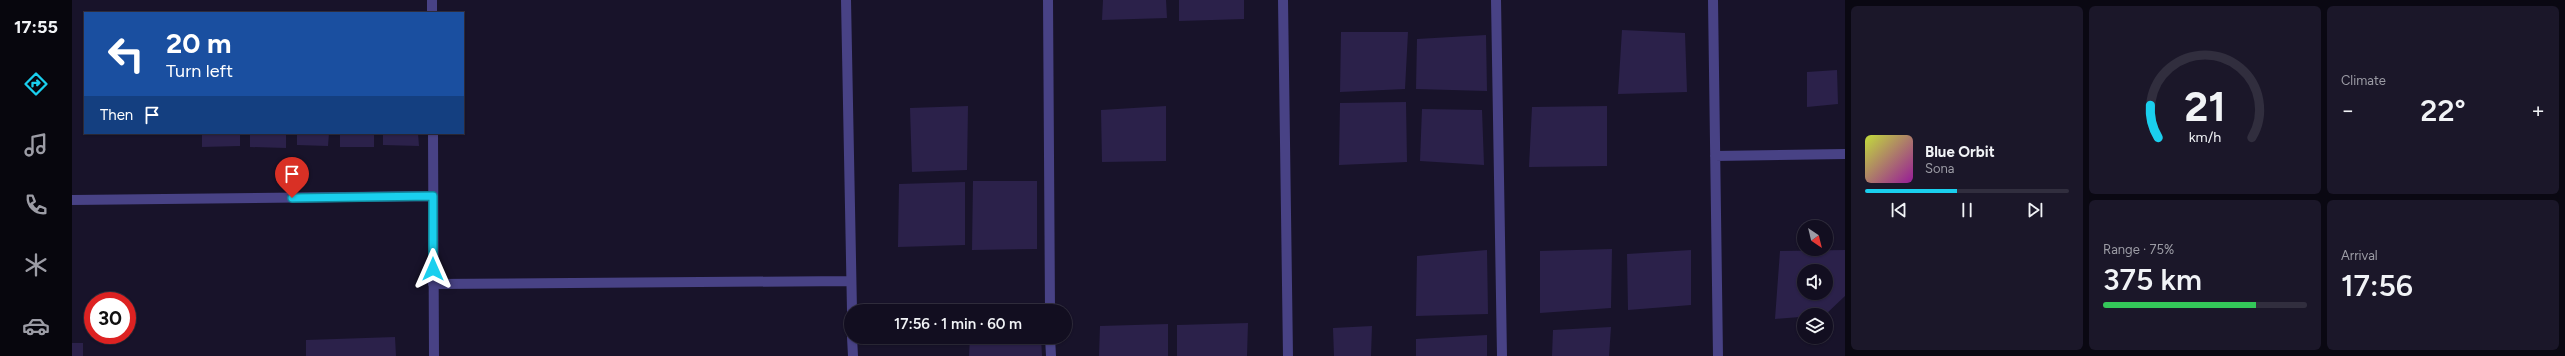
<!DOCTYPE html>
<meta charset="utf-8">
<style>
:root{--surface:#120e20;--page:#1b1729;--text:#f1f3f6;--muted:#9c9ca5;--line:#312e3e;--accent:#1acfee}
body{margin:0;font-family:Figtree,sans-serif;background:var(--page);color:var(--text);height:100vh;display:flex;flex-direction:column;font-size:15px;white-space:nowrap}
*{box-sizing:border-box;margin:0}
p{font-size:13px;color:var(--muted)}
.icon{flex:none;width:22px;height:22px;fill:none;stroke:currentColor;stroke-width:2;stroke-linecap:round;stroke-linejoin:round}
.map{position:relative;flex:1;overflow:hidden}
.panel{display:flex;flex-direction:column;gap:6px;padding:6px;background:#0a0812;width:720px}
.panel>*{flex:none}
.banner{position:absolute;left:12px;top:12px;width:380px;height:122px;border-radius:0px;box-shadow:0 1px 3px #0004,0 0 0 1px var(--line);background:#1a4fa0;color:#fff;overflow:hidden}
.needle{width:26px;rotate:145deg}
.tools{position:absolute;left:1725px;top:220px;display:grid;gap:8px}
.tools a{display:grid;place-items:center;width:36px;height:36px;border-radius:50%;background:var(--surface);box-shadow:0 1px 3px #0004,0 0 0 1px var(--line);font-size:20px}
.speed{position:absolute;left:12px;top:292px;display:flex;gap:8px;font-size:20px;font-weight:700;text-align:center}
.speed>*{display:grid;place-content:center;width:52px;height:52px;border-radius:50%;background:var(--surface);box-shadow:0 1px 3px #0004,0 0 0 1px var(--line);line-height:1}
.speed .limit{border:6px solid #d22;background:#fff;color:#111}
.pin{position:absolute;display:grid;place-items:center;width:34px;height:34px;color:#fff;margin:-41px -17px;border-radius:50% 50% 50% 0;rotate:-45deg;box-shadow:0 0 4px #0007}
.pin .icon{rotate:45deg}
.me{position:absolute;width:44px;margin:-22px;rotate:0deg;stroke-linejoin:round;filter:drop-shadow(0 0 3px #0008)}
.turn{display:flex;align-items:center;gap:14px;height:84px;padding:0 16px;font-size:18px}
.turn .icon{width:52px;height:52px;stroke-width:2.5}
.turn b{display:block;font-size:28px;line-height:34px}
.then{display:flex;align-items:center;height:38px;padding:0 16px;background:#0003;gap:8px;font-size:15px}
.big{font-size:30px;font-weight:600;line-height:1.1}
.panel .widget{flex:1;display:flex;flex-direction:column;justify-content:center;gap:6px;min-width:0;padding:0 14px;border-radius:6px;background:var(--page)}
.panel .dial{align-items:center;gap:0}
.dial svg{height:104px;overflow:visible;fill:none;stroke:var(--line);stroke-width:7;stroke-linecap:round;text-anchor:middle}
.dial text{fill:var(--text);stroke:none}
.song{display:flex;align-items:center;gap:12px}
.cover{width:48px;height:48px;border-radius:6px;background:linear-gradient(135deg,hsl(70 70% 55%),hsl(300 70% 35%))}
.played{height:4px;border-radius:2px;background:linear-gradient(90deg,var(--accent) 45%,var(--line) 45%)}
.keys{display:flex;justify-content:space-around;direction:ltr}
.heat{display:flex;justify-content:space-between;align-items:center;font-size:22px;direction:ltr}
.charge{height:6px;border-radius:3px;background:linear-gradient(90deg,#34c759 75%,var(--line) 0)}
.panel .tiles{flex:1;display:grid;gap:6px;grid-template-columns:repeat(3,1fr)}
.widget:first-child{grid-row:span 2}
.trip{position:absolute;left:772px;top:304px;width:228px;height:40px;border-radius:20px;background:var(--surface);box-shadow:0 1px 3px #0004,0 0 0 1px var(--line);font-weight:600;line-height:40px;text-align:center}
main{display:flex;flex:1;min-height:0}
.dock{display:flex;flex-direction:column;width:72px;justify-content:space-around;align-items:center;background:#07060d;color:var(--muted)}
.dock .icon{width:28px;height:28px}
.dock .on{color:var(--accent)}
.dock b{font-size:18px;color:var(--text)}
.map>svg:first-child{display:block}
</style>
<main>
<nav class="dock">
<b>17:55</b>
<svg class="icon on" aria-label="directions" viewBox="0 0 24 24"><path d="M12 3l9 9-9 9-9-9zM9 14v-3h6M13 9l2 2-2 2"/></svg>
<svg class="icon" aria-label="music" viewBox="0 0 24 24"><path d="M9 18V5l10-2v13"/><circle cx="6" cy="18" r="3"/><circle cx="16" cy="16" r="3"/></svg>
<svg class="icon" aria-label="phone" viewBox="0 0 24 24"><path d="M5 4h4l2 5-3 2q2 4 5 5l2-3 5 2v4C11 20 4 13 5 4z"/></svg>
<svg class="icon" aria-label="climate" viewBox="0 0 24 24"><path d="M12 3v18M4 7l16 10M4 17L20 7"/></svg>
<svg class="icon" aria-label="car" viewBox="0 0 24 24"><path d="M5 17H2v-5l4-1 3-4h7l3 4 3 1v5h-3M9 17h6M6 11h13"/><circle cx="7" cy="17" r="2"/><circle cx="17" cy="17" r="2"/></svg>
</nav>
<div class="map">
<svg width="1773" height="356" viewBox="0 0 1773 356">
<rect width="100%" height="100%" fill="#18132a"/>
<path fill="#2b214a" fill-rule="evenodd" d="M1031,0h63l1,18 -65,2z
M1107,0h65v19l-65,2z
M1550,30l63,3 2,59 -69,2z
M1269,32h67l-3,57 -65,3z
M1414,35l1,56 -71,-2 1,-50z
M1765,70l1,34 -31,3v-35z
M1334,102l1,60 -68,3 1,-62z
M896,106l-1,64 -55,2 -2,-64z
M1094,106v55l-64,1 -1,-52z
M1535,106v60l-78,1 3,-60z
M1350,109l60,1 2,55 -64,-4z
M130,133h38v13l-38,1z
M178,133h36v15l-36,-1z
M225,133h32l-1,13 -31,-1z
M268,133h34v14h-34z
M311,133h35l1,13 -36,-1z
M901,181h64v68l-65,1z
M893,182v63l-67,2 1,-63z
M1540,249l-1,59 -71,5v-62z
M1415,250l1,64 -72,2 1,-60z
M1619,250v55l-63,5 -1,-56z
M1773,250v46l-20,19 -50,4 5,-68zM1732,271h22v22h-22z
M1176,323l-1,33h-70v-31z
M1096,324v32h-69l1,-30z
M1300,326l-1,30h-37l-1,-28z
M1539,327l-2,29h-57l1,-26z
M1415,335v21h-71v-17z
M323,337l1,19h-90v-16z
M898,337h71l1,19h-73z
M0,343h11v13h-11z"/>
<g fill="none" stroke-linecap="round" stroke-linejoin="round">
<path stroke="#484285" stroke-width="10" d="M360,0v13
M774,0l6,311
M976,0l2,311
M1211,0l5,356
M1424,0l6,356
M1641,0l5,356
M361,133l1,223
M1643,156l130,-2
M0,200l361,-4
M361,284l418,-3
M780,337l1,19
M978,337l1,19"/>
</g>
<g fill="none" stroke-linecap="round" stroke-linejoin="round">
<g stroke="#11879b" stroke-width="10">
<path id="route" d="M220,198l141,-2v73"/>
</g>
<use href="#route" stroke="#1acfee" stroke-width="7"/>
</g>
</svg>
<div class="tools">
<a><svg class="needle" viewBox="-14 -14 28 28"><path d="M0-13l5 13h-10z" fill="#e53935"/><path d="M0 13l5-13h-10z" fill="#9c9ca5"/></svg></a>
<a><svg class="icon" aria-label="sound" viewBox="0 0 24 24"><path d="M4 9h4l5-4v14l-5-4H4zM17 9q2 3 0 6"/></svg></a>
<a><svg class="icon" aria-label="layers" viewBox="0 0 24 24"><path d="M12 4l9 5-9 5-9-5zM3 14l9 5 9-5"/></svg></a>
</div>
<div class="speed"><div class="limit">30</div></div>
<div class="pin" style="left:220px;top:198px;background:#d93025"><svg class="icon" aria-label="arrive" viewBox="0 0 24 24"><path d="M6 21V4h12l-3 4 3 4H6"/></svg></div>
<svg class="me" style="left:361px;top:269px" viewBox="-20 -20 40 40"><path d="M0-17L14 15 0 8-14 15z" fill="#1acfee" stroke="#fff" stroke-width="4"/></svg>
<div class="trip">17:56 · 1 min · 60 m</div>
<div class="banner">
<div class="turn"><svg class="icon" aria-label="left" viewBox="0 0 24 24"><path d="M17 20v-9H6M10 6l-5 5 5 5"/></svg><div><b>20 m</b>Turn left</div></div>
<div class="then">Then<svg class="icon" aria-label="arrive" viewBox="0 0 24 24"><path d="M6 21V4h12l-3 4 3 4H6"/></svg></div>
</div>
</div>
<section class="panel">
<div class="tiles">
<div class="widget">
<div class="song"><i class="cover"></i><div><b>Blue Orbit</b><p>Sona</p></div></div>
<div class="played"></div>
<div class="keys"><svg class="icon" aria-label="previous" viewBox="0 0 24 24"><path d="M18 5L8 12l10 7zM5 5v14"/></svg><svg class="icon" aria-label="pause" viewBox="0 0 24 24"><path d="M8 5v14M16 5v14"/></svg><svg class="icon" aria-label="next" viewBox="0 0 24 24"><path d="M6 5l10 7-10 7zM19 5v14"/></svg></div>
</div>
<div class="widget dial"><svg viewBox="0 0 100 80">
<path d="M14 69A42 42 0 1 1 86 69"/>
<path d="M14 69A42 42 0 0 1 8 44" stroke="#1acfee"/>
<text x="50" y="56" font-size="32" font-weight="700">21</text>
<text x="50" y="72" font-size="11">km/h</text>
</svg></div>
<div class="widget"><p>Climate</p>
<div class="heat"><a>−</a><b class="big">22°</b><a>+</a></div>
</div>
<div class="widget"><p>Range · 75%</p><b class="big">375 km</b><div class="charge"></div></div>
<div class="widget"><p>Arrival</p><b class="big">17:56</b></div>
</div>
</section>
</main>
